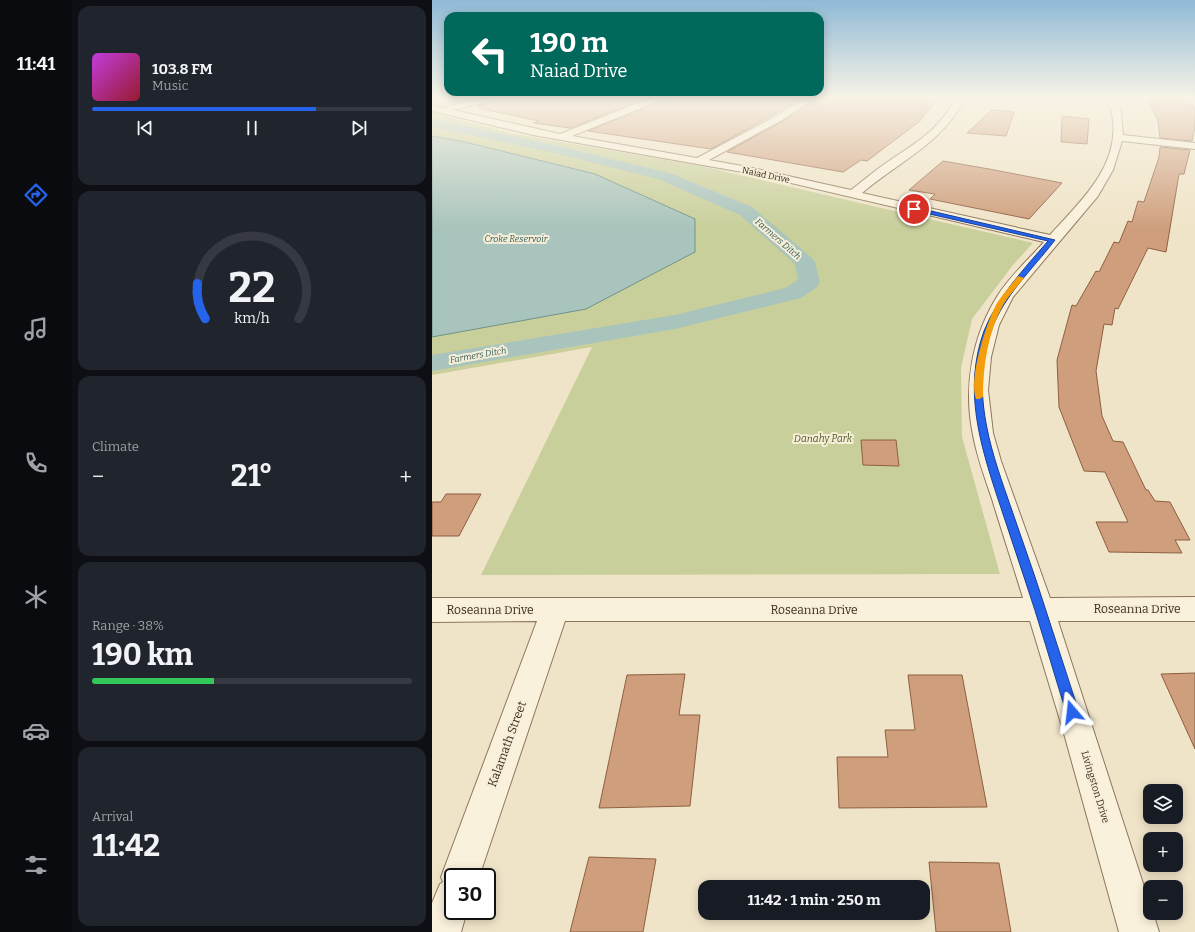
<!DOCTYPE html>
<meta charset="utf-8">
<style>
:root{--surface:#171b24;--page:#20242c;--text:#f1f3f6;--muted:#9ea1a6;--line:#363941;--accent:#2563eb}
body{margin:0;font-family:Bitter,serif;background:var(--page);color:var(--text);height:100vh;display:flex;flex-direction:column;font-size:15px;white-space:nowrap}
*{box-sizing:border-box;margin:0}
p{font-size:13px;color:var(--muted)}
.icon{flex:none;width:22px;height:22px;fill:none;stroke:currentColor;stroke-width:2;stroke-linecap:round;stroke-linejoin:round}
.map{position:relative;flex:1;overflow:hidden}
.panel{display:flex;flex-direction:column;gap:6px;padding:6px;background:#0d0f14;width:360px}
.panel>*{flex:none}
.hud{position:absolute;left:12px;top:12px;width:380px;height:84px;border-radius:12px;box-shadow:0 2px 10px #0003;background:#00695c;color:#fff;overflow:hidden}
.controls{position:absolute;left:711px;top:784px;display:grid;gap:8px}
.controls a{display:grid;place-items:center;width:40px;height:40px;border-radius:8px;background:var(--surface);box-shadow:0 2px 10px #0003;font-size:20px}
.speed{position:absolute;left:12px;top:868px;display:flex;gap:8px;font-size:20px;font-weight:700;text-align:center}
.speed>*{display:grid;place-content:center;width:52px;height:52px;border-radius:50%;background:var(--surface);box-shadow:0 2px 10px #0003;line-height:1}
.speed .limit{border:2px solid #111;border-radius:6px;background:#fff;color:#111}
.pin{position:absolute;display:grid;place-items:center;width:34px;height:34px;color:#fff;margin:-17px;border:2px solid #fff;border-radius:50%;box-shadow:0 1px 4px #0007}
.me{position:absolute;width:44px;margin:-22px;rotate:343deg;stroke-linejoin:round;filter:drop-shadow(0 0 3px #0008)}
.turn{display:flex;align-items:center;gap:14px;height:84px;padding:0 20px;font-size:18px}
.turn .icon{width:52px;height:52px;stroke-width:2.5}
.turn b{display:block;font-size:28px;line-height:34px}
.big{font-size:30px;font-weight:700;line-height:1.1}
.panel .tile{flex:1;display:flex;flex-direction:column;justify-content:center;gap:6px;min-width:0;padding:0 14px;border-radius:12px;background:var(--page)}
.panel .dial{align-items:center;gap:0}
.dial svg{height:104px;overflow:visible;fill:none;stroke:var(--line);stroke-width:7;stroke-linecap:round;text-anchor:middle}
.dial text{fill:var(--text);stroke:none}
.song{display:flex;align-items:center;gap:12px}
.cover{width:48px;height:48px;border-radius:6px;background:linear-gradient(135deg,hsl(290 70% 55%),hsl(350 70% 35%))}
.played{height:4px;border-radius:2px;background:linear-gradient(90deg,var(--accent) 70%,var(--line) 70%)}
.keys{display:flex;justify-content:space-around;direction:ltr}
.heat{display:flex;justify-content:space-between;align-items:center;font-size:22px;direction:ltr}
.charge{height:6px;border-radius:3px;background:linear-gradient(90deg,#34c759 38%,var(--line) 0)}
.trip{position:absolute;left:266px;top:880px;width:232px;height:40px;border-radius:12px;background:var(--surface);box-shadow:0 2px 10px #0003;font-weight:700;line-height:40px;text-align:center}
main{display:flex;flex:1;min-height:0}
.dock{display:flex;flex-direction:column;width:72px;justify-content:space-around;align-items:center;background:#090b0e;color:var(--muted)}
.dock .icon{width:28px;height:28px}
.dock .selected{color:var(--accent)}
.dock b{font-size:18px;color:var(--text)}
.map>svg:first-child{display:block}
</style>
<main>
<nav class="dock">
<b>11:41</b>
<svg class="icon selected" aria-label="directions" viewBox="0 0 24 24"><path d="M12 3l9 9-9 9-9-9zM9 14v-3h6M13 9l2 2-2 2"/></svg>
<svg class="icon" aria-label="music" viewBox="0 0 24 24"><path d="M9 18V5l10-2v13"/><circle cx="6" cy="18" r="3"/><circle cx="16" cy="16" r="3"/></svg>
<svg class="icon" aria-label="phone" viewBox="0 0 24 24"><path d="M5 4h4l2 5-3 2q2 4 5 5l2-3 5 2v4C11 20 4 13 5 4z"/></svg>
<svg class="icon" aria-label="climate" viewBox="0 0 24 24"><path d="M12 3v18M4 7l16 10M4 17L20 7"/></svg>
<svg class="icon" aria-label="car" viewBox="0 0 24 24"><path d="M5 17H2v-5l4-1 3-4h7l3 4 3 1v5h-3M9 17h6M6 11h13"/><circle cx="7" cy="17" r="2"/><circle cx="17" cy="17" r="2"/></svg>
<svg class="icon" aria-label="filters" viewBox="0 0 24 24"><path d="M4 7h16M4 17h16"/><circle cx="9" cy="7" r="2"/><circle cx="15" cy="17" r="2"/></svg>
</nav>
<section class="panel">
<div class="tile">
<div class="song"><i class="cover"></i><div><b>103.8 FM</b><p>Music</p></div></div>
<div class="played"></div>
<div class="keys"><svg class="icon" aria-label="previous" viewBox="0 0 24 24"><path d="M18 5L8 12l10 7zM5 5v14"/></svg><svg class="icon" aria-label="pause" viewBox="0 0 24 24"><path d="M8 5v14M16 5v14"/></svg><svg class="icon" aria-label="next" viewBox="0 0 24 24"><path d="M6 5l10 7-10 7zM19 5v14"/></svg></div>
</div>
<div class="tile dial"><svg viewBox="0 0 100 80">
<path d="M14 69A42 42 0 1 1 86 69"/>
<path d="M14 69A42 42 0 0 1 8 42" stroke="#2563eb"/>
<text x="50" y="56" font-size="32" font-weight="700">22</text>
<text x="50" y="72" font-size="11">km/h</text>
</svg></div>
<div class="tile"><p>Climate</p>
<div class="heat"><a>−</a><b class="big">21°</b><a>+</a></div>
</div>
<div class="tile"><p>Range · 38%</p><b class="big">190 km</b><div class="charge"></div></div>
<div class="tile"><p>Arrival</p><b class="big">11:42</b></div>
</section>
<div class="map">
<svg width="763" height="932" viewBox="0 0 763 932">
<rect width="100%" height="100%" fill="#f0e4c8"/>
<path fill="#c9cf9b" d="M0,113l83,21 186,32 332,77 -20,22 -41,54 -11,49 1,69 38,137 -519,1 111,-228 -160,28z"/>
<path fill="#a9c4bc" stroke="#6f938a" d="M0,136l33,6 130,32 100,45v33l-109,57 -154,28z"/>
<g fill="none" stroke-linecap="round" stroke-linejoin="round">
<path fill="#a9c4bc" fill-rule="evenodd" d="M0,119l118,25 120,29 82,34 60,51 3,4 5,20 -3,5 -16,11 -126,31 -243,42v-16l243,-40 110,-27 13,-8 -3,-16 -55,-49 -82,-36 -108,-27 -118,-25z"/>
</g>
<path fill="#cf9f7d" stroke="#8d5f41" d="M65,98h150l-77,30 -36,-5 5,-2 -61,-13v-2l17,-5z
M231,98h140l-92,51 -123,-18 74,-30z
M385,98h75l44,2 -16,21 -53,40 -6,-1 -18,12 -116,-20 56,-31z
M714,98h38l11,10v19l-3,14 -32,-3 -2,-18z
M560,110l22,2 -8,24 -39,-3z
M630,116l27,3 -2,25 -26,-2z
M728,147l30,3 -6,24h-5l-13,78 -18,-4 -30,61 -3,-1 -3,17 -8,-1 -8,47 6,45 11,25 10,1 23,48h2l7,11 15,1 20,38h-15l7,13 -73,-1 -13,-30h32l-23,-50 -21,-1 -25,-64 -2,-47 15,-55 4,1 20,-35 3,1 15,-30 5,1 9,-22 4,1 6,-21 6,1 15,-45z
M511,161l46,8 73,14 -33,36 -99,-20 5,-5 -26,-4z
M429,440h35l3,26 -36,-1z
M14,494h35l-22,42h-27v-34h9z
M763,673v76l-34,-75z
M253,674l-6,41h21l-10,91 -91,2 28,-133z
M476,675h54l25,132 -148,1 -2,-51h51l-3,-27h30z
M157,857l67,2 -13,73h-73z
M497,862l70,1 12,69h-75z"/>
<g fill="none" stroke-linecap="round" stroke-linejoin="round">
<g stroke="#8d765c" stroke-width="2">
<path id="minor" d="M50,98h14l-1,2 -42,10 107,24 91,-36h11l-1,2 -89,36 125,22 79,-42 30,-18h10l-34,22 -73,40 39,7 103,23c8,-6 16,-13 24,-19 33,-25 60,-34 81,-73h8c-18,43 -67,65 -102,95l188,42c28,-31 68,-67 63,-113 0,-8 -3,-16 -5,-24h8l5,13 2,24 72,8v6l-73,-8 -9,29 -15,26 -85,101 -14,28 -8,32 -3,33 5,43 8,28 49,137 145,-1v24h-137l92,284v8h3l6,19h-40l-56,-202 -33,-109h-465l-86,256h-26v34h14l-6,21h-29v-29l8,-19 3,-2 -2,-5 96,-256 -105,1v-24h591c-10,-33 -21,-66 -31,-99 -7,-21 -15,-42 -19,-64 -10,-48 -1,-99 25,-140 11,-18 32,-37 46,-53l-296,-69 -215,-38 -101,-24v-6l10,3z"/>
</g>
<use href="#minor" fill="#faf1dc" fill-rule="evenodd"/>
</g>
<linearGradient id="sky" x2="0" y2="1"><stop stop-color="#8fbad6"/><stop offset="0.43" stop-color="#f8f3e6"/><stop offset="1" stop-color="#f8f3e6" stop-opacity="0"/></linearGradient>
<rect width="763" height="228" fill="url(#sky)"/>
<path fill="#2563eb" stroke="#184099" d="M482,207l141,33c-23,30 -51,55 -64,91 -20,58 -2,114 17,168 9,26 18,52 27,78 15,45 29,90 44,135l-2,5 -5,2 -4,-2 -2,-5c-14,-45 -27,-91 -42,-135 -9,-26 -17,-52 -26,-78 -18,-55 -35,-110 -14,-168 14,-35 40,-62 64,-90l-136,-31 -1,-1z"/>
<path fill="#f59e0b" d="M586,276l6,2c-7,9 -15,17 -21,27 -15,28 -20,60 -20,92l-4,2h-3c-8,-20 11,-78 21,-96 6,-9 14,-18 21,-27z"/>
<g text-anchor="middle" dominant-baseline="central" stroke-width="4" stroke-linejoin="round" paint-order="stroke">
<g font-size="9" fill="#3d2e20" stroke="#f7eed8">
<text transform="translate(334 175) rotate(12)">Naiad Drive</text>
</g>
<g font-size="9" font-style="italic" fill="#2f5d5a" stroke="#f7eed8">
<text x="84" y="239">Croke Reservoir</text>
<text transform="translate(346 239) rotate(41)">Farmers Ditch</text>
<text transform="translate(46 355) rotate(-10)">Farmers Ditch</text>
</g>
<g font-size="10" font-style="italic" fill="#4d5a26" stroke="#f7eed8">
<text x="391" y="439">Danahy Park</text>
</g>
<g font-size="10" fill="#3d2e20" stroke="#f7eed8">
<text transform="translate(663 787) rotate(73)">Livingston Drive</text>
</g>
<g font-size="12" fill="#3d2e20" stroke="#f7eed8">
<text x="705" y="609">Roseanna Drive</text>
<text x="58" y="610">Roseanna Drive</text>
<text x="382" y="610">Roseanna Drive</text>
<text transform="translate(75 744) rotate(-70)">Kalamath Street</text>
</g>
</g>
</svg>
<div class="controls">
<a><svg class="icon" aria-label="layers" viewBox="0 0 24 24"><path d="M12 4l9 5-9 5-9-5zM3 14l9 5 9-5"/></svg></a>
<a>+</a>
<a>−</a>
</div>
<div class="speed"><div class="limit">30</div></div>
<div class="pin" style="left:482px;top:209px;background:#d93025"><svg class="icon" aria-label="arrive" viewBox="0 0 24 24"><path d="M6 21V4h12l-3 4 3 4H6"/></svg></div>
<svg class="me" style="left:640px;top:712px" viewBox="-20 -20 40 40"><path d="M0-17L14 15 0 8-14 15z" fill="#2563eb" stroke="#fff" stroke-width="4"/></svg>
<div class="trip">11:42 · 1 min · 250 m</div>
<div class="hud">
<div class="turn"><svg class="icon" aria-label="left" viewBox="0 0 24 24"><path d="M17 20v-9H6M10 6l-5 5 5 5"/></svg><div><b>190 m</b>Naiad Drive</div></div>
</div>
</div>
</main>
